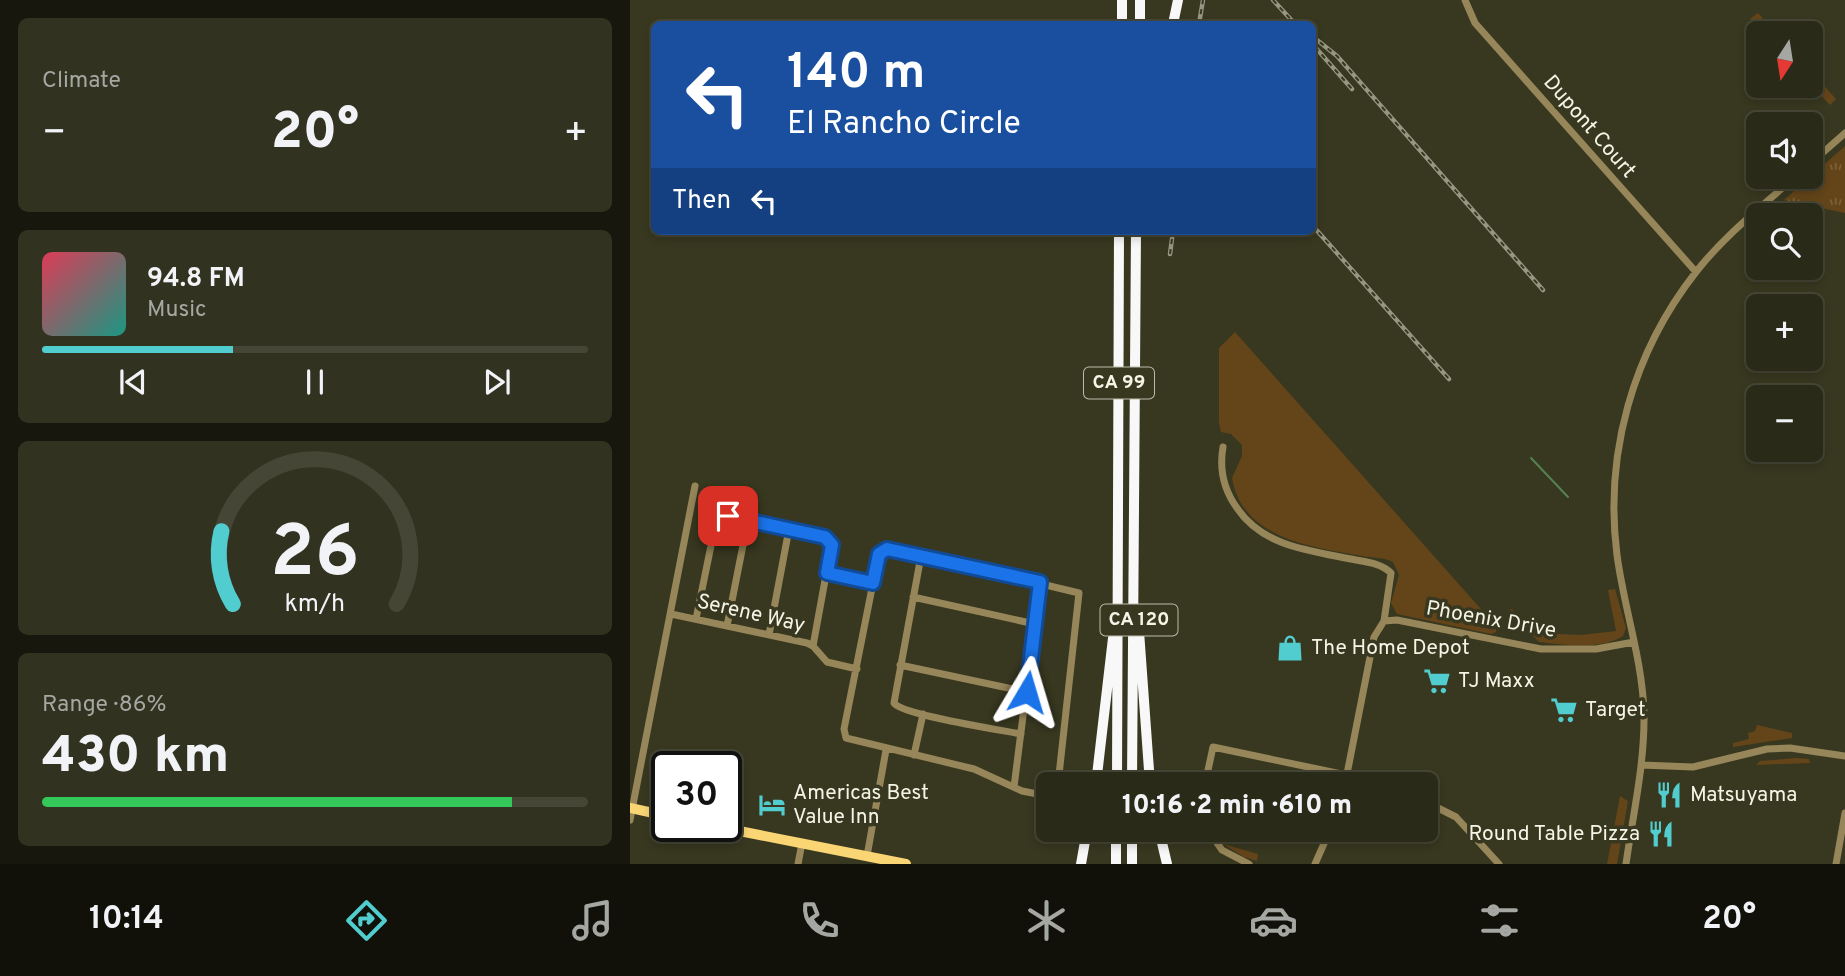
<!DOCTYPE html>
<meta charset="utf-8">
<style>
:root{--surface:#2a2a18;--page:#323221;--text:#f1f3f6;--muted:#a5a7a2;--line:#464637;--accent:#52cdcf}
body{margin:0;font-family:Overpass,sans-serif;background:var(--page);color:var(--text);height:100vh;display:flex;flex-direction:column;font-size:26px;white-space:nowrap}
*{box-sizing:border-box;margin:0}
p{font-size:23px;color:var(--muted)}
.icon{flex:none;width:38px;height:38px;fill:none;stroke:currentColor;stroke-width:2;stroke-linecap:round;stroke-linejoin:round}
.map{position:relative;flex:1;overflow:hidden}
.panel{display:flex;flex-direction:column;gap:18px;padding:18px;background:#17170d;width:630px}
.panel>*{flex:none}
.top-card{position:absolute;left:21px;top:21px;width:665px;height:214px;border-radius:10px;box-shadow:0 4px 10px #0003,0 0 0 2px var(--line);background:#1a4fa0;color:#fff;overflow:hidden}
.needle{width:46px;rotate:192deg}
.fabs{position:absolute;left:1116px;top:21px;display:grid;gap:14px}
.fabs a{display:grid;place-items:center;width:77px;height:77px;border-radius:10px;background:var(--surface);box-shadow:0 4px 10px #0003,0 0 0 2px var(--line);font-size:35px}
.speed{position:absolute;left:21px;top:751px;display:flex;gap:14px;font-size:35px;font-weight:700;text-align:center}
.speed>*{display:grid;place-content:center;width:91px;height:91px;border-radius:50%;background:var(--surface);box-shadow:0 4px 10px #0003,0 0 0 2px var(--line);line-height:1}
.speed .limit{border:4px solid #111;border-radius:10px;background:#fff;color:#111}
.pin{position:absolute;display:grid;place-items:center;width:60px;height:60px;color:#fff;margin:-30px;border-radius:14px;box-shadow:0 4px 10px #0006}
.me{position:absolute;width:77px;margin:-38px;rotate:7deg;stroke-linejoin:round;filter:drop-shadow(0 0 5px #0008)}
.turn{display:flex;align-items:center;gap:24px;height:147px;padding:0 21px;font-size:32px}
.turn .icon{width:91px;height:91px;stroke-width:2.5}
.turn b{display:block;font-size:49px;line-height:60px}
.then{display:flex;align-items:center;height:66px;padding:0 21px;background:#0003;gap:14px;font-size:26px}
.big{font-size:52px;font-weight:800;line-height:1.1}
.panel .card{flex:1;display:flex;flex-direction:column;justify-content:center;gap:10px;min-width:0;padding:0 24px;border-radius:10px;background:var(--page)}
.panel .dial{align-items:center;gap:0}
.dial svg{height:182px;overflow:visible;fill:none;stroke:var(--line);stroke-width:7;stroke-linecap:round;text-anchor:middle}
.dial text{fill:var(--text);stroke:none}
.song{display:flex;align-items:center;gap:21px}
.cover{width:84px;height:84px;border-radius:10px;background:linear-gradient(135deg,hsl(350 70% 55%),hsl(170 70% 35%))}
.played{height:7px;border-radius:4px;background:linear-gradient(90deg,var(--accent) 35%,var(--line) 35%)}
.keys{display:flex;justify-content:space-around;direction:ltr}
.heat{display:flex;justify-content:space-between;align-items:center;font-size:38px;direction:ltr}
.charge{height:10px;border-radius:5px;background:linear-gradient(90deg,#34c759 86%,var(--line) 0)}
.trip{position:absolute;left:406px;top:772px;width:402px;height:70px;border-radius:10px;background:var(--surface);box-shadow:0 4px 10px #0003,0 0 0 2px var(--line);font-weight:800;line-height:70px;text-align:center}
.tabs{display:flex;height:112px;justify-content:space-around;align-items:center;background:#11110a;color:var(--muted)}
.tabs .icon{width:49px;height:49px}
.tabs .active{color:var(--accent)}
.tabs b{font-size:32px;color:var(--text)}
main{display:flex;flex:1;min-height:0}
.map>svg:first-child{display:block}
</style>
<main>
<section class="panel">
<div class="card"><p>Climate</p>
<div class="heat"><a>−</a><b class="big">20°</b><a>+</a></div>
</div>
<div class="card">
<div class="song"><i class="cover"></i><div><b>94.8 FM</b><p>Music</p></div></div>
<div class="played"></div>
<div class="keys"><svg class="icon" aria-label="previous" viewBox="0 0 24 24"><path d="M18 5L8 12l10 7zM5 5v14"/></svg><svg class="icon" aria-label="pause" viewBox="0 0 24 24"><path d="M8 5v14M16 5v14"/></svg><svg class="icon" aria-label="next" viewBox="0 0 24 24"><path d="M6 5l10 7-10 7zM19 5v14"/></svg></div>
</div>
<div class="card dial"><svg viewBox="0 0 100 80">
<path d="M14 69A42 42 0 1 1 86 69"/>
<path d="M14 69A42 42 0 0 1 9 37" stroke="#52cdcf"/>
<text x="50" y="56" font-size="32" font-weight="700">26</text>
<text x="50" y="72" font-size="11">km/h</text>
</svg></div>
<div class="card"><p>Range · 86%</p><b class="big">430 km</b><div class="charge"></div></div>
</section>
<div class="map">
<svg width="1215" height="864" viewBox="0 0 1215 864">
<defs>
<pattern id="park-tufts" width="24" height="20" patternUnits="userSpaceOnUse" patternTransform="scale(1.75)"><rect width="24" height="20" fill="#644419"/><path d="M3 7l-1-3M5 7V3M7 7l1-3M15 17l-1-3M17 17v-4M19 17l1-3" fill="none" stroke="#7b603a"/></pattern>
</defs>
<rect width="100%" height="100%" fill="#383820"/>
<path fill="#644419" d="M1128,13l18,20h-13l-13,-14z
M1181,71l25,28 -6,6 -19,-20z
M605,332l261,294v6l-5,2 -94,-20 -6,-11 8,-28 -6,-13c-9,-5 -21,-4 -31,-6 -49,-9 -120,-17 -130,-78l10,-22v-11l-11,-11 -10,-2 -2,-9v-75z
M985,589l11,39 -3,8c-22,14 -58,9 -84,6l-30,-31 3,-2 20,23 5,1 44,2 35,-4 -8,-41z
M1127,725l35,8v5l-59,9v-4l16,-4 -1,-6 7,-2z
M1167,758l12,1 1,4 -54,2 4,-4z
M990,796l8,5 -11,63h-10z
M593,844l35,10 -1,7 -13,-4z"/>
<path fill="url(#park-tufts)" d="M1215,146v67l-61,-13z"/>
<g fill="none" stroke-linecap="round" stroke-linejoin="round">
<path stroke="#558153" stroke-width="2" d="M901,458l37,39"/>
<path stroke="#978659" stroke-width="7" d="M835,0l10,23 221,249
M1181,163l34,-30
M593,447c-4,23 1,43 14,61 27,40 76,43 119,52 12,2 26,4 35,13l-7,48
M88,514l108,23 6,5 -19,104
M291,556l-27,147c8,12 107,27 127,31
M197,573l46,10
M283,597l122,27
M41,614l136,29 6,3 14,16 30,7
M66,619l26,-127
M754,621l13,-1 144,29h55l38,-7
M97,626l21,-106
M139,635l20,-106
M270,665l127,27
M284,755l9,-41
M1011,765l52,2 74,-18 23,-1 55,8
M575,784l8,-37 176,37
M715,784l29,-147 10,-16
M384,787l26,-205
M418,796l-26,-5 -48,-22 -128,-31 -2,-9 29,-146 9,-33 22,1 175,42 -21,191
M796,802l30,15 43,47
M0,820l65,-334
M578,830l14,20 27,14
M237,856l19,-106
M168,864l4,-21
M685,864l15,-34
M996,864c7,-50 19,-101 18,-152 -2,-54 -20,-104 -27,-157 -13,-101 16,-203 79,-283 28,-36 65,-65 99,-95
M1206,864l9,-51"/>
<path stroke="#f9d574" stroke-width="10" d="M0,808l37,8
M84,826l192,38"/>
<path stroke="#f8f8f8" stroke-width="10" d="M510,0v24
M492,24v-24
M543,24l5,-24
M509,631l11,153
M466,784l17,-146
M487,784l2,-553
M502,784l4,-553
M502,830v34
M529,830l8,34
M451,864l6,-34
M486,864v-34"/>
<g stroke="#969683" stroke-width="4.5">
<path id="rail" d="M643,0l22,24
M569,24l4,-24
M682,36l25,20 206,234
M685,47l37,42
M682,225l137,154
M540,254l3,-23"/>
</g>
<use href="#rail" stroke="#383820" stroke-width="2" stroke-dasharray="5" stroke-linecap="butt"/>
</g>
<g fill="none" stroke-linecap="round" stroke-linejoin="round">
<g stroke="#114b97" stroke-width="18">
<path id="route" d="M98,516l97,21 7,8 -5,28 46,10 6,-29 8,-5 153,33 -13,110"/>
</g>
<use href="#route" stroke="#1a73e8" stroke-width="12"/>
</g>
<defs>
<g id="shop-bare" transform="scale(2.1)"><path d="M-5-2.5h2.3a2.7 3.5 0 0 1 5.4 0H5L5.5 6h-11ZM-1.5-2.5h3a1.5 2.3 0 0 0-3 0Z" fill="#52cdcf" stroke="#383820" stroke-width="2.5" paint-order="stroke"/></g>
<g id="supermarket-bare" transform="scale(2.1)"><path d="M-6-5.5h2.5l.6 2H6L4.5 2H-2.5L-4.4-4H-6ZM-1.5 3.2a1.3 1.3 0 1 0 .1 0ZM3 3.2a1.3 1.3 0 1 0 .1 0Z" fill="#52cdcf" stroke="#383820" stroke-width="2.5" paint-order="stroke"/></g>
<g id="restaurant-bare" transform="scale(2.1)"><path d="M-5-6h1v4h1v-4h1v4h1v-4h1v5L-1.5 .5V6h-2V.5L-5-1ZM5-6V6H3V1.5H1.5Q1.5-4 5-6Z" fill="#52cdcf" stroke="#383820" stroke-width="2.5" paint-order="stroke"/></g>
<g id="hotel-bare" transform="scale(2.1)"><path d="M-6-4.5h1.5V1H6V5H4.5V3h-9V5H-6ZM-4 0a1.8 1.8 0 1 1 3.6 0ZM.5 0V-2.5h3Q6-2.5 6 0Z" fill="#52cdcf" stroke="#383820" stroke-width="2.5" paint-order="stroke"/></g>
</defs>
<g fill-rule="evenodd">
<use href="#shop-bare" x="660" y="648"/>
<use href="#supermarket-bare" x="807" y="681"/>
<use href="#supermarket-bare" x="934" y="710"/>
<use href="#restaurant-bare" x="1039" y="795"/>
<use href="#hotel-bare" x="142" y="805"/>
<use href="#restaurant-bare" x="1031" y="834"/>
</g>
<g text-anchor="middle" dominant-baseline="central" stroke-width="7" stroke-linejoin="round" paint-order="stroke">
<g fill="#383820" stroke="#bcbcab" stroke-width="2">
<rect x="454" y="367.5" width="70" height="31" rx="5"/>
<rect x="470.5" y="604.5" width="77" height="31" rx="5"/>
</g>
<g font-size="19" font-weight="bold" fill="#f5f5e7">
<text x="489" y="383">CA 99</text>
<text x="509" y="620">CA 120</text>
</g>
<g font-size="21" fill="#f5f5e7" stroke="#383820">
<text transform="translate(959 127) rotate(49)">Dupont Court</text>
<text transform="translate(121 614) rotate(13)">Serene Way</text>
<text transform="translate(861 620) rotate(10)">Phoenix Drive</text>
</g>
<g font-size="21" fill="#f5f5e7" stroke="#383820" text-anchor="start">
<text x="681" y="648">The Home Depot</text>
<text x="828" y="681">TJ Maxx</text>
<text x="955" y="710">Target</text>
<text x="163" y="793">Americas Best<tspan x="163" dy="24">Value Inn</tspan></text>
<text x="1060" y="795">Matsuyama</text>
<text x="1010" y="834" text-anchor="end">Round Table Pizza</text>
</g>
</g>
</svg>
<div class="fabs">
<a><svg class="needle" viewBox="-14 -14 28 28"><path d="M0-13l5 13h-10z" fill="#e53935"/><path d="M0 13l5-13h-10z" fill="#a5a7a2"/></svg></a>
<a><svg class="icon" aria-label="sound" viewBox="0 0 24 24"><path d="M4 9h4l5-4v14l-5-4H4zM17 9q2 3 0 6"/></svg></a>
<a><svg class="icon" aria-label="search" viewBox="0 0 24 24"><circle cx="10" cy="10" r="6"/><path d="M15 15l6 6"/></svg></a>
<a>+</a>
<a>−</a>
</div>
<div class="speed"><div class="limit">30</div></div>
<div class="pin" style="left:98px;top:516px;background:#d93025"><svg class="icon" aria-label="arrive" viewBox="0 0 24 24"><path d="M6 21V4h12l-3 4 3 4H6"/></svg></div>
<svg class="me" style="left:397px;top:692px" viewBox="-20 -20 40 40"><path d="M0-17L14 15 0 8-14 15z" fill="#1a73e8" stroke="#fff" stroke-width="4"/></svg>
<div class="trip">10:16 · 2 min · 610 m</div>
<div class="top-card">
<div class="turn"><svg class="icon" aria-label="left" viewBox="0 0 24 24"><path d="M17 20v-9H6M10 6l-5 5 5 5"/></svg><div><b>140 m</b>El Rancho Circle</div></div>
<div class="then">Then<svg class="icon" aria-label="left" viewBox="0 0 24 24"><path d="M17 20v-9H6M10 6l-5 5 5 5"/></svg></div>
</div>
</div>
</main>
<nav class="tabs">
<b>10:14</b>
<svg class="icon active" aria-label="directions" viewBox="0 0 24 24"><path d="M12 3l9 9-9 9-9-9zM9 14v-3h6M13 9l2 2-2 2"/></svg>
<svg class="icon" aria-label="music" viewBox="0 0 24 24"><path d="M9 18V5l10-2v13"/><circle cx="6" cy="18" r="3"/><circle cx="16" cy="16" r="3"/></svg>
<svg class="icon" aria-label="phone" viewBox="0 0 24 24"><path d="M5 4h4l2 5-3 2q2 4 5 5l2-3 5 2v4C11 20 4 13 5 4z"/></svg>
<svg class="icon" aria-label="climate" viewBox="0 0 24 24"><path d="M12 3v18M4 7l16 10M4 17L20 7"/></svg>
<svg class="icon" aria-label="car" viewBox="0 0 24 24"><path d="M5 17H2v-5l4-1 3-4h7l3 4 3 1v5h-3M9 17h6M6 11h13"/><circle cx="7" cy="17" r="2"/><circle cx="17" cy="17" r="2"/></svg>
<svg class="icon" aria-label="filters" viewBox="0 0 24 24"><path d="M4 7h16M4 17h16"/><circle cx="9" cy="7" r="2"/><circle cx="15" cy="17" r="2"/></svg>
<b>20°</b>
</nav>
